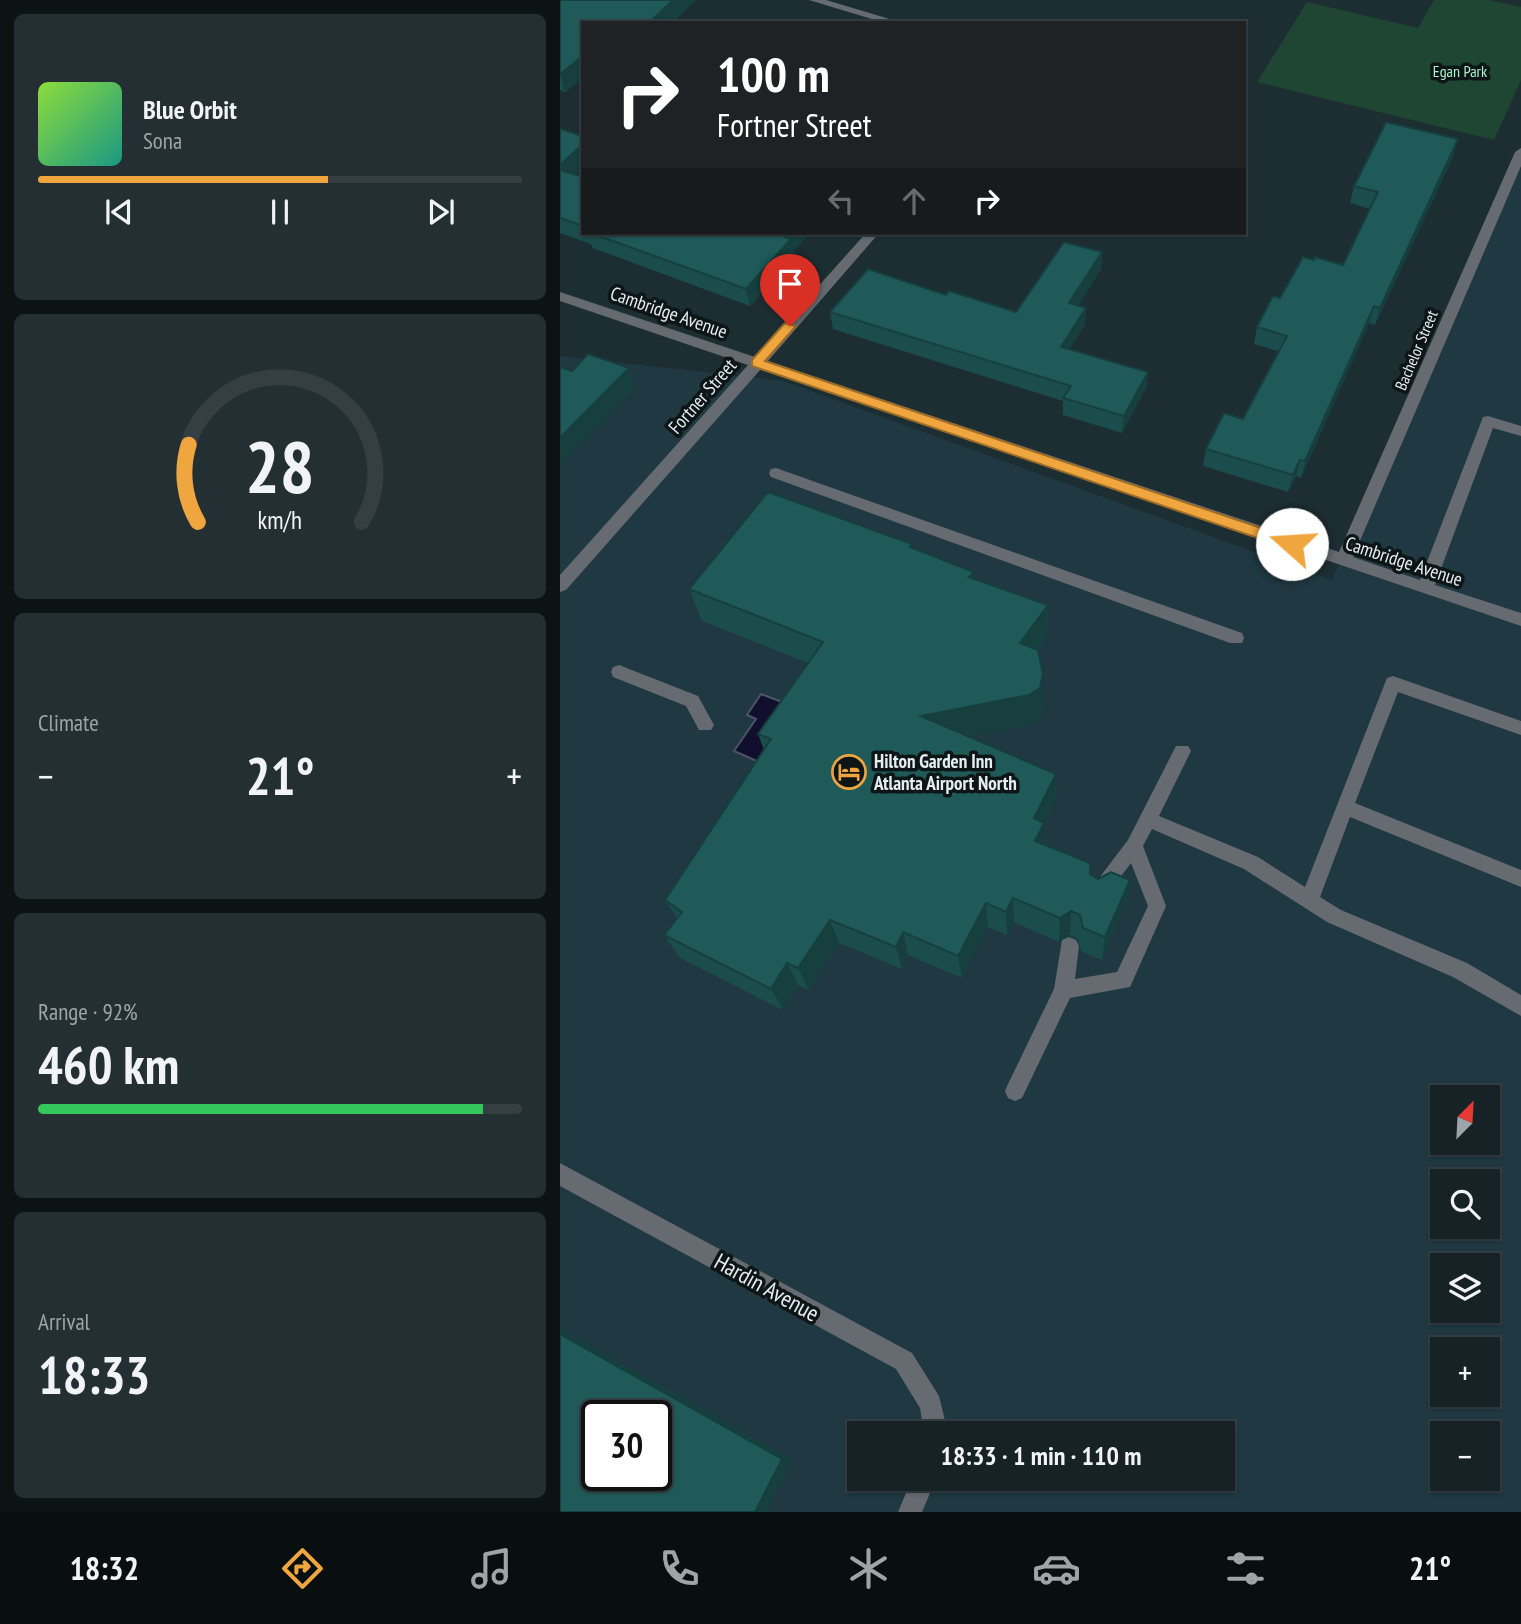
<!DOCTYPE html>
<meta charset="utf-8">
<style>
:root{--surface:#162226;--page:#232f32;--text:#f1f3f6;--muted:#9ea4a7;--line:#353f43;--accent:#f0a63e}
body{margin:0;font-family:"PT Sans Narrow",sans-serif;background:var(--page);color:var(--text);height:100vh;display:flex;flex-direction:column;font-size:26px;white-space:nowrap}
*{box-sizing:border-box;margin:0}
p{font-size:23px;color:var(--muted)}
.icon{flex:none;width:38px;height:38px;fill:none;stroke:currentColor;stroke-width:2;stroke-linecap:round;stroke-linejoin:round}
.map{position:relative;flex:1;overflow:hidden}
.sheet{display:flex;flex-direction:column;gap:14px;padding:14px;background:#0c1315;width:560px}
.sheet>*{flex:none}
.top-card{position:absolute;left:21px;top:21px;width:665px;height:214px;border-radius:0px;box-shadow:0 2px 5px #0004,0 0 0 2px var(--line);background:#202124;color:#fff;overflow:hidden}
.needle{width:46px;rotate:24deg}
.buttons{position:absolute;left:870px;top:1085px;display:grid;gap:14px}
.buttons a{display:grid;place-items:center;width:70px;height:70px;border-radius:0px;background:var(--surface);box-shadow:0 2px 5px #0004,0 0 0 2px var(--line);font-size:35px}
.speed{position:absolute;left:21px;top:1400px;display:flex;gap:14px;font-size:35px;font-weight:700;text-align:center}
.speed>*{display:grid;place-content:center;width:91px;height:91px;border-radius:50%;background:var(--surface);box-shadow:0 2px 5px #0004,0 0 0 2px var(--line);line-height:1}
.speed .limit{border:4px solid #111;border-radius:10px;background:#fff;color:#111}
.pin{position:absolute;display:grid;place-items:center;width:60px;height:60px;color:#fff;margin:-72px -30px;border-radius:50% 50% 50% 0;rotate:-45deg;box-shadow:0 0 7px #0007}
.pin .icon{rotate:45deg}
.me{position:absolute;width:77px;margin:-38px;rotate:289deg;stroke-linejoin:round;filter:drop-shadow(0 0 5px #0008)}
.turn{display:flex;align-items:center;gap:24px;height:147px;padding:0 21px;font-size:32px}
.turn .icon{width:91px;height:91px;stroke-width:2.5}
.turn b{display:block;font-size:49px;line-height:60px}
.lanes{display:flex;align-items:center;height:66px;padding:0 21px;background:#0003;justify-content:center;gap:35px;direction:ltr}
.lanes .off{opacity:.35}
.big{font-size:52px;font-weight:700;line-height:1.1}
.sheet .card{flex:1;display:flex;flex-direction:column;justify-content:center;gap:10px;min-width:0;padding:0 24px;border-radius:10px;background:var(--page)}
.sheet .dial{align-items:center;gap:0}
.dial svg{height:182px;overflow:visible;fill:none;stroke:var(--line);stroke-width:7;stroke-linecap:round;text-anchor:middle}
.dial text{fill:var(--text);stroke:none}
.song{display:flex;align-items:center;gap:21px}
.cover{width:84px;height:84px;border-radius:10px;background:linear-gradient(135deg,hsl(90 70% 55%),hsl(170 70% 35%))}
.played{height:7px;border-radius:4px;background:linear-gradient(90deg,var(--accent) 60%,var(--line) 60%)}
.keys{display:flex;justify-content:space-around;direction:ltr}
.heat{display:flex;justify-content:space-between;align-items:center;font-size:38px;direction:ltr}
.charge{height:10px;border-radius:5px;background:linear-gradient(90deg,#34c759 92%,var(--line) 0)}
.trip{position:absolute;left:287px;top:1421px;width:388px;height:70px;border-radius:0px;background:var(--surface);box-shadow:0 2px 5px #0004,0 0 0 2px var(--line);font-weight:700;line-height:70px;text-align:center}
.tabs{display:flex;height:112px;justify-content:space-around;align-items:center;background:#090e0f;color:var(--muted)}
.tabs .icon{width:49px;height:49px}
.tabs .selected{color:var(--accent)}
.tabs b{font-size:32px;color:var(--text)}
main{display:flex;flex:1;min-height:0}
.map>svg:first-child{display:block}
</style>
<main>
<section class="sheet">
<div class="card">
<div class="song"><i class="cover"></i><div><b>Blue Orbit</b><p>Sona</p></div></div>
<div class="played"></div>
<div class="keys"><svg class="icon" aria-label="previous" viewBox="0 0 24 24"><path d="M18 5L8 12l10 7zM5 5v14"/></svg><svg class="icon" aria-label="pause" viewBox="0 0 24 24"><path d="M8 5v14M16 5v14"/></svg><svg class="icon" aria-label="next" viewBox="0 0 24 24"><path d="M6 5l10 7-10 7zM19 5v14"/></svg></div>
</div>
<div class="card dial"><svg viewBox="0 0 100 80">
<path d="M14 69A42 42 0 1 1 86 69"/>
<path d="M14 69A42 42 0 0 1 10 35" stroke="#f0a63e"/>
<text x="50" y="56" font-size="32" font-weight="700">28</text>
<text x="50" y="72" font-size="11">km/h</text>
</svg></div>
<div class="card"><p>Climate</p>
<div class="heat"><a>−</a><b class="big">21°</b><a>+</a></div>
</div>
<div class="card"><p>Range · 92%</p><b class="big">460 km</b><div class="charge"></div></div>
<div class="card"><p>Arrival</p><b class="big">18:33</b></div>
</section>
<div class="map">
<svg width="961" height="1512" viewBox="0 0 961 1512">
<rect width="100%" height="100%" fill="#1d2e33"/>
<path fill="#1f3841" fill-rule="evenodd" d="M961,162v1350h-961v-1156l223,25 549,199zM882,1097h46v46h-46zM882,1181h46v46h-46zM882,1265h46v46h-46zM882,1349h46v46h-46zM37,1416h59v59h-59zM299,1433h364v46h-364zM882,1433h46v46h-46z"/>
<path fill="#1f4533" d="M874,0h54l33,7v73l-27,60 -237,-58 50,-80 111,26z"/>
<path fill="#100f2d" stroke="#505268" stroke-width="2" d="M201,694l34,13 -36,55 -25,-11 22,-32 -9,-4z"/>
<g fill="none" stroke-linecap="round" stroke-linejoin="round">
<path fill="#666b71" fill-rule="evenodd" d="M249,0h17l77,23h-18z
M961,148v18l-168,391 67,23 63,-163 5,-1 33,10v10l-28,-8 -58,157 86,28v13l-760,-257 -195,221 -6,2v-17l188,-210 -188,-64v-9l195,65 111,-124h13l-111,128 571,191 176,-400z
M216,468l466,165 2,5 -2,5h-12l-459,-166 -2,-4 2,-4z
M59,665l79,31 16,29 -3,5h-12l-13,-24 -73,-29 -2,-5 2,-5z
M833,676l128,45v14l-123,-43 -43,111 166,67v17l-171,-70 -30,80 21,13 126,53 54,32v21l-68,-39 -126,-55 -83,-53 -92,-40 -9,17 23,60 -36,81 -60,11 -48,100 -7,3 -7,-3 -3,-7 3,-7 46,-95 8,-49 7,-3 7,3 3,6 -4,33 42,-7 31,-66 -17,-43 -25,33 -7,3 -7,-3 -2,-6 38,-50 48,-94h12l3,5 -32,65 99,41 47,30 80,-204 2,-5z
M0,1163l352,190 27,43 9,37h-24l-4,-25 -24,-39 -336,-183z
M352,1479h24l-14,33h-24z"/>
</g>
<path fill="#1b4d4c" d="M0,0h136l-24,23h-89v55l-18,14 -5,-2z
M0,129l23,7v31l-8,7 8,3v56h227l-16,17 1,7 -45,49 -157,-58 -2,-4 -31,-11z
M893,157l-78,168 -6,-2 -68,155 -5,-2 -8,16 -85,-26 3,-17 37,-30 35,-68 -24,-7 3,-17 23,-29 34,-38 29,5 27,-56 -20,-6 4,-17z
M542,252l-1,17 -23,37 7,19 -16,24 79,23 -2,16 -24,45 -59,-18v-14l-230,-72 -3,-17 116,-17 70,17z
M352,548l63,31 73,26 -1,31 -9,14 5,54 -3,14 -11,7 -60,11 87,38 -1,28 -11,23v19l54,35 32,1 -4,24 -24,56 -21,-9 -3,-12 -8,-4 -11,7 -45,-20 -7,13 -19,-8 -26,51 -54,-23 -6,14 -63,-26 -30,47 -11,-5 -15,25 -103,-52 -16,-23 13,-17 -12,-18 99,-150 -6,-16 50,-71 -106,-42 -13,-32z"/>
<path fill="#163f3e" d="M113,0h23l-24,23h-17l-1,-5z
M23,56v22l-18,14 -5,-18z
M898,139l-5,18 -78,168 5,-17z
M23,144v23l-21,19 -2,-5v-16z
M230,233h20l-16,17 1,7 -45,49 -4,-17z
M542,252l-1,17 -32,51v-17z
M814,306l-5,17 -68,155 4,-17z
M526,308l-1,17 -25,39 1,-17z
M69,368l7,19 -76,79v-28z
M588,372l-2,16 -24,45 2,-17z
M740,460l-4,16 -8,16 5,-17z
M488,605l-1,31 -26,38 -1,-31z
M483,674v30l-3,14 -11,7 -103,20 -5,-29z
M496,774l-1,28 -11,23v25l-9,17 -1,-49z
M570,880l-4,24 -24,56 3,-23z
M453,898l1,24 -7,13 -1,-23z
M426,903l2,24 -26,51 -4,-22z
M511,911l-1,24 -11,7 1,-24z
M270,920l9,23 -30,47 -11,-22z
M343,932l5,23 -6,14 -6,-22z
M227,963l11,22 -15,25 -12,-21z
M0,1328l233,131 -26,53h-12l-195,-178z"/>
<path fill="#1f5a58" stroke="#163f3e" stroke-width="2" fill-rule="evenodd" d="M0,0h113l-19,18 13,3 -2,2h-82v33l-23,18z
M826,122l72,17 -78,169 -6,-2 -69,155 -5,-1 -7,15 -87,-26 18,-36 19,6 44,-83 -30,-9 16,-31 7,2 23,-41 11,3 1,-3 28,8 35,-73 -24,-6z
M0,129l23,7v8l-23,21z
M0,170l23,7v49l-23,-8z
M31,233h199l-5,4 6,2 -45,50z
M504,242l38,10 -33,51 17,5 -25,39 87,25 -24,44 -61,-18 8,-12 -241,-74 38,-43 78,26 3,-4 67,21z
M28,354l41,14 -69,70v-71l12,4z
M208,492l144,52 -2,3 64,25 -5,5 79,28 -28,38 18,7 5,24 -3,14 -11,7 -108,21 135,58 -22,44 10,5 -9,18 55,22v11l8,5 13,-7 19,8 -25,57 -22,-9 -3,-13 -9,-4 -11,7 -47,-20 -7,14 -20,-9 -28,53 -55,-24 -7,15 -66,-27 -32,48 -11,-5 -16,26 -107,-54 18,-23 -17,-12 106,-161 -13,-5 65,-92 -134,-53z
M0,1334l222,125 -27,53h-195zM37,1416h59v59h-59z"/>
<path fill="#f0a63e" stroke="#9c6c28" stroke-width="2" d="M225,323l11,3 -31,35 532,179 2,4 -7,6 -5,-2 -535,-182v-6z"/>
<defs>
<g id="hotel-ring" transform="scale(1.75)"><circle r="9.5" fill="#0d1517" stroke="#f0a63e" stroke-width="1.5"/><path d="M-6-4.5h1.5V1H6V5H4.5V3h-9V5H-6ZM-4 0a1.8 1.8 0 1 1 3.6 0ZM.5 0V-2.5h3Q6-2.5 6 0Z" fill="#f0a63e"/></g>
</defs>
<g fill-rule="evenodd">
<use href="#hotel-ring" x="289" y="772"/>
</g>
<g text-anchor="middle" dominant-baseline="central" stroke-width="7" stroke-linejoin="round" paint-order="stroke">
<g font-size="16" fill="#aaf4cf" stroke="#0d1517">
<text x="900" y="71">Egan Park</text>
</g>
<g font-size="16" fill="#e4eef2" stroke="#0d1517">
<text transform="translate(856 350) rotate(-67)">Bachelor Street</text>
</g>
<g font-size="19" fill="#e4eef2" stroke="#0d1517">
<text transform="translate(109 312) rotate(19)">Cambridge Avenue</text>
<text transform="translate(142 396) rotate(-49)">Fortner Street</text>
<text transform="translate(844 561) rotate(18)">Cambridge Avenue</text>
</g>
<g font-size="19" font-weight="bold" fill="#e4eef2" stroke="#0d1517" text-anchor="start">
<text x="314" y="761">Hilton Garden Inn<tspan x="314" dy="22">Atlanta Airport North</tspan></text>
</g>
<g font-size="23" fill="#e4eef2" stroke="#0d1517">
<text transform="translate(207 1287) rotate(29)">Hardin Avenue</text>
</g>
</g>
</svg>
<div class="buttons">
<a><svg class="needle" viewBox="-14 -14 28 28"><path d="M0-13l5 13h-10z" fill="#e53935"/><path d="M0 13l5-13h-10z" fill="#9ea4a7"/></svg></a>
<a><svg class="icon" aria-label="search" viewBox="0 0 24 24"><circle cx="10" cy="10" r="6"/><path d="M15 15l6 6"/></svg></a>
<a><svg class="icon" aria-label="layers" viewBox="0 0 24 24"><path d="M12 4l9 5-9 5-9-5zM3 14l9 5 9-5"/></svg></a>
<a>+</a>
<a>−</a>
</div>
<div class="speed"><div class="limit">30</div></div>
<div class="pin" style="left:230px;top:326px;background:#d93025"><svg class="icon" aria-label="arrive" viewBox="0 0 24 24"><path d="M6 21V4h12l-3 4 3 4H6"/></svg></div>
<svg class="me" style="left:732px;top:544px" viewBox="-20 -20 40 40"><circle r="19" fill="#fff"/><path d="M0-13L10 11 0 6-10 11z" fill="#f0a63e"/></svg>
<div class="trip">18:33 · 1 min · 110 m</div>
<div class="top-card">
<div class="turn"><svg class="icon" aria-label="right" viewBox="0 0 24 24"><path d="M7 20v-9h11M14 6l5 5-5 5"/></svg><div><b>100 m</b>Fortner Street</div></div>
<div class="lanes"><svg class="icon off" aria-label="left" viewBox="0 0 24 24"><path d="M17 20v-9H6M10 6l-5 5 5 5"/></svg><svg class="icon off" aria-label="ahead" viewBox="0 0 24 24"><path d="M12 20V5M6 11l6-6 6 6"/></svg><svg class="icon" aria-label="right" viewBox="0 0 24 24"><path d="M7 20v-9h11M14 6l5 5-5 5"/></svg></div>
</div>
</div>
</main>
<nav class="tabs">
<b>18:32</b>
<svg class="icon selected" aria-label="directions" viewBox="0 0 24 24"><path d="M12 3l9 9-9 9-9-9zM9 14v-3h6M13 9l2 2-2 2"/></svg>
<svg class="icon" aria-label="music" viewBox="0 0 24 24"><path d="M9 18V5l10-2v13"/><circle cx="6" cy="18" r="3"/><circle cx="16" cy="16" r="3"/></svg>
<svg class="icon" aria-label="phone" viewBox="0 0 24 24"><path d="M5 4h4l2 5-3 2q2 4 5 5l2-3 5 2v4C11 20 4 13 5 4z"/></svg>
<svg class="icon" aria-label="climate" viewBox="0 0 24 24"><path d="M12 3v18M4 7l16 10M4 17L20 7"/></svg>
<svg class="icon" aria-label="car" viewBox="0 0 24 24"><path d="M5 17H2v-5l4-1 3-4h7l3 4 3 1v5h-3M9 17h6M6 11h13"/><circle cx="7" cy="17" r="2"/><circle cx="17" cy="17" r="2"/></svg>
<svg class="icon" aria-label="filters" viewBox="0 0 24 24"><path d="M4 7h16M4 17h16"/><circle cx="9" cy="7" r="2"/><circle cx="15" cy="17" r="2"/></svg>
<b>21°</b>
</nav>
